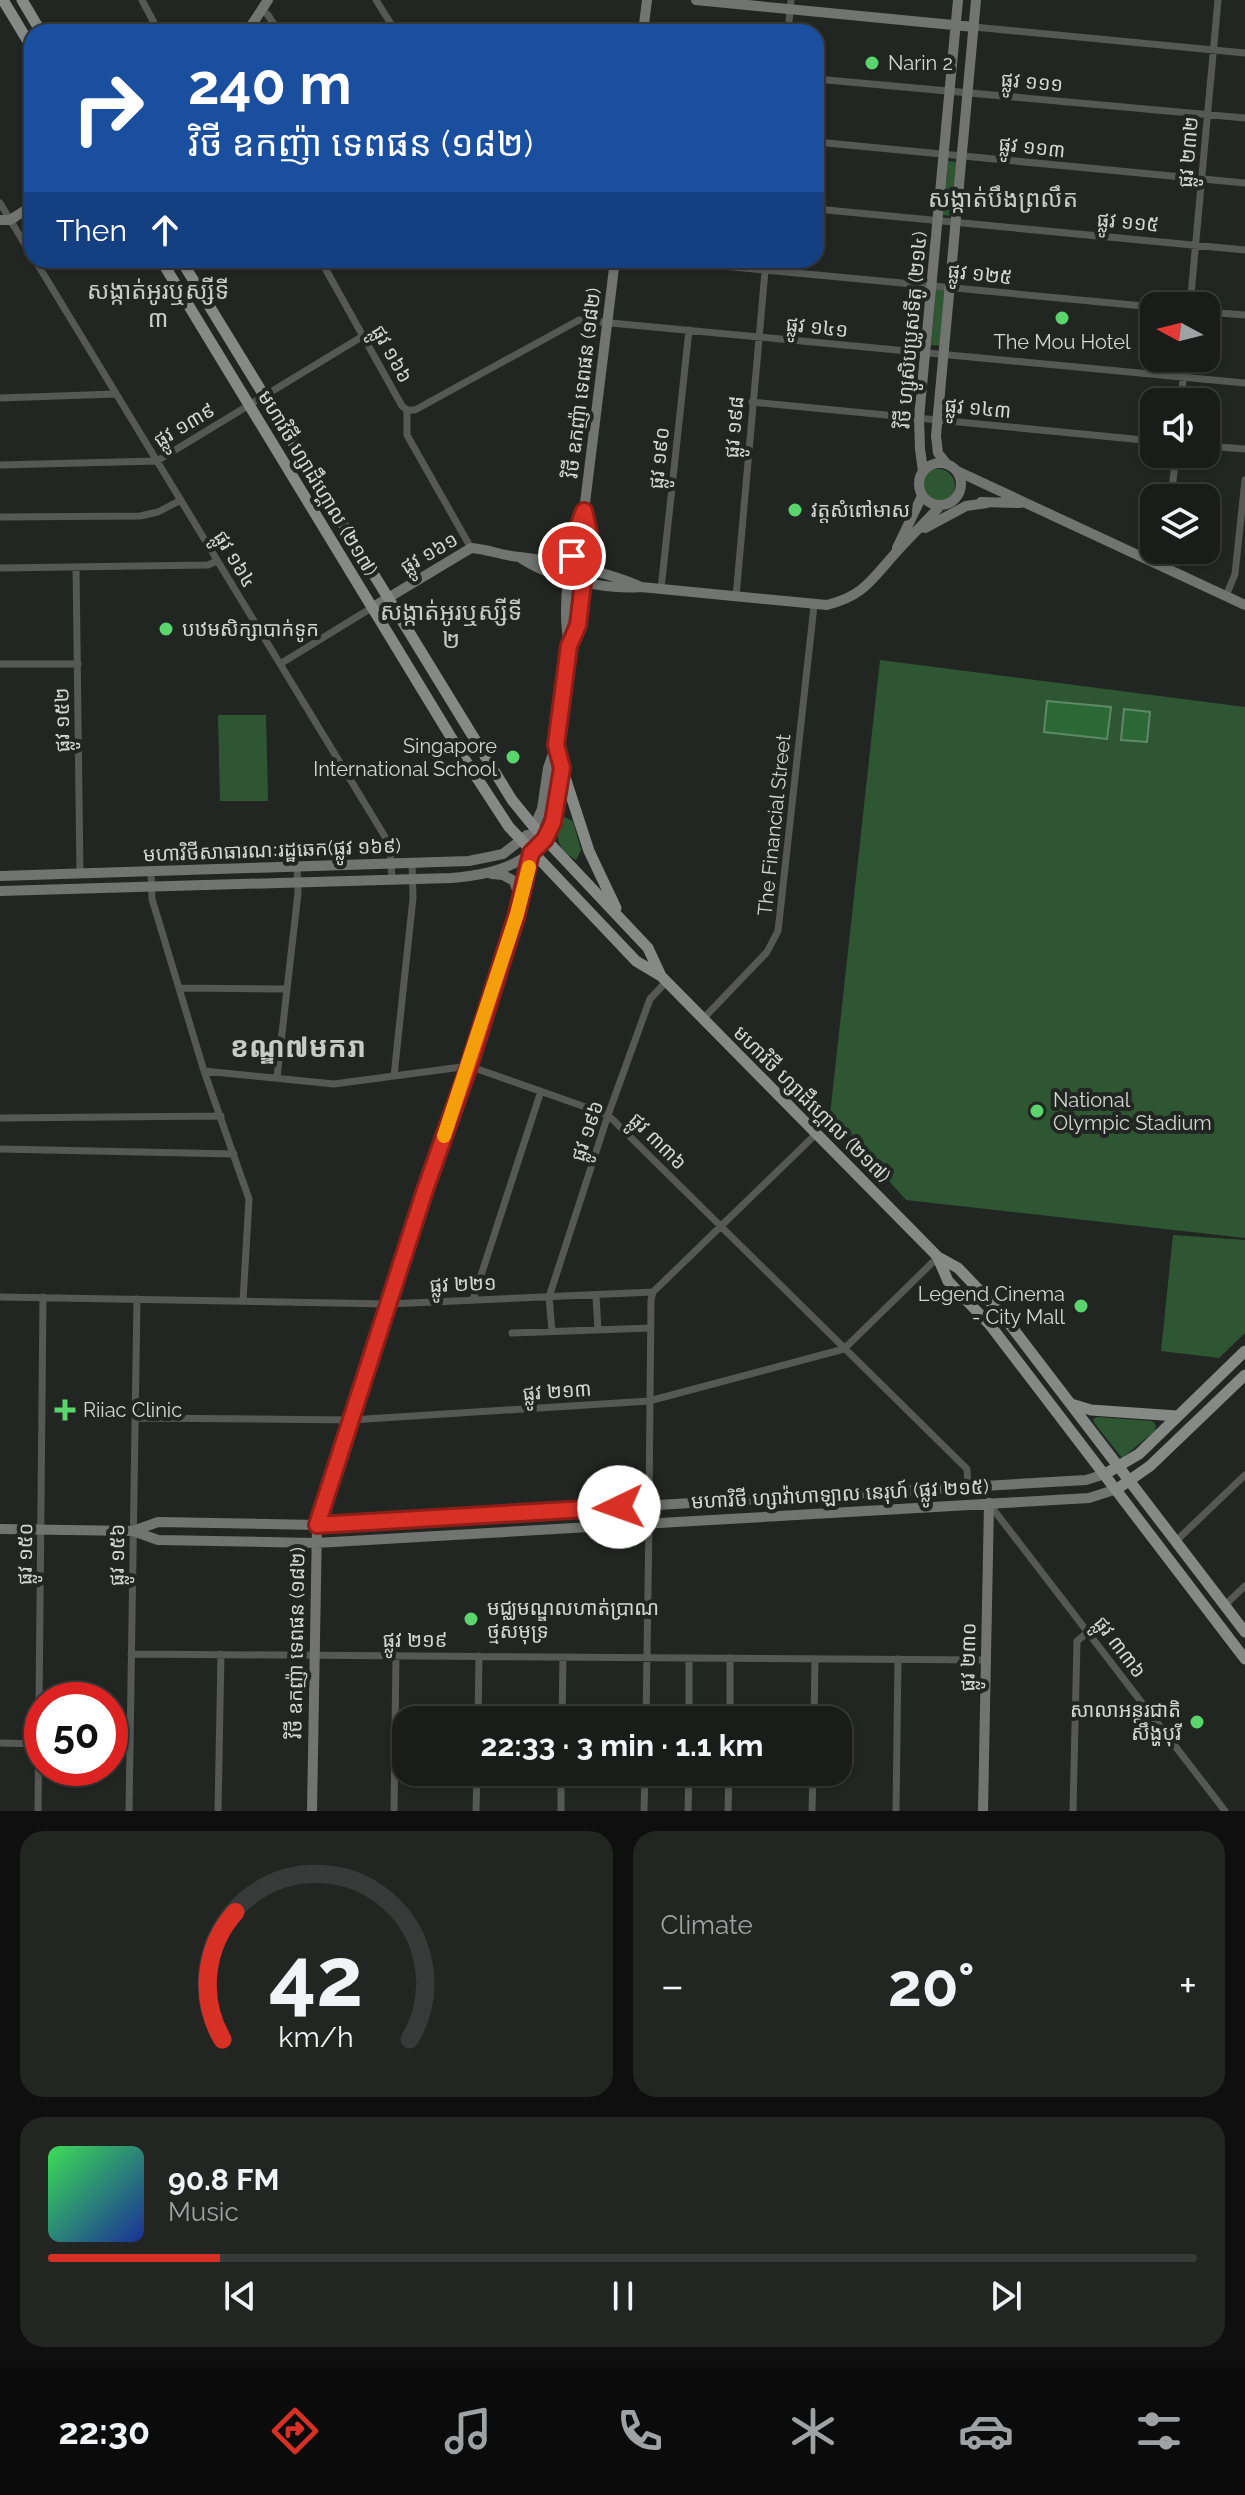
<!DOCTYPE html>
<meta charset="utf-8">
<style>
:root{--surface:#1a1c1a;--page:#232523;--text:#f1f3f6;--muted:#9fa1a2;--line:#383a39;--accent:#d93025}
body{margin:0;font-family:Raleway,"Noto Sans Khmer",sans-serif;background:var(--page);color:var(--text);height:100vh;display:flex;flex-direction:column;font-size:30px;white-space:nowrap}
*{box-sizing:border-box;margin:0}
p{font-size:26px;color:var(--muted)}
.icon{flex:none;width:44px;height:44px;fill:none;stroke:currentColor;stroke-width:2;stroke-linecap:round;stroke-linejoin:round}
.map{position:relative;height:1811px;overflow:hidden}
.panel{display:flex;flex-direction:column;gap:20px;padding:20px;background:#0e0f0e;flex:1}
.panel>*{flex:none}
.hud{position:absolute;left:24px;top:24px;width:800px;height:244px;border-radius:24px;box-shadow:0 2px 6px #0004,0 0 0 2px var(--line);background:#1a4fa0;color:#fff;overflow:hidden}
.needle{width:52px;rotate:277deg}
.fabs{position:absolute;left:1140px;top:292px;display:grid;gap:16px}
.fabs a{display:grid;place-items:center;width:80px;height:80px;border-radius:16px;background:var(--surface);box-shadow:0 2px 6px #0004,0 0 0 2px var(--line);font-size:40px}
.speed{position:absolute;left:24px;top:1682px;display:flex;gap:16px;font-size:40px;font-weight:700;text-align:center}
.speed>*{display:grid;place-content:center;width:104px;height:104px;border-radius:50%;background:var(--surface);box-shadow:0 2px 6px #0004,0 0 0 2px var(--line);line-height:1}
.speed .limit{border:12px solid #d22;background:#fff;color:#111}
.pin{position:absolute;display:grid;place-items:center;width:68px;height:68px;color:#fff;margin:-34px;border:4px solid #fff;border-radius:50%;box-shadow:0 2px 8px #0007}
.me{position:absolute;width:88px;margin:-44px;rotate:267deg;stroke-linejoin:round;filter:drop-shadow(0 0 6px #0008)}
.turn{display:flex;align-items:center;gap:28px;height:168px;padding:0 32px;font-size:36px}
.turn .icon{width:104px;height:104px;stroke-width:2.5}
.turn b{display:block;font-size:56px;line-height:68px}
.then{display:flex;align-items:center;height:76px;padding:0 32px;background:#0003;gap:16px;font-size:30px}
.big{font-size:60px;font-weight:700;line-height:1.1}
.panel .widget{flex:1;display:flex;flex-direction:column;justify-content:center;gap:12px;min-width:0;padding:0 28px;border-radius:24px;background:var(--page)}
.panel .dial{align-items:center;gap:0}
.dial svg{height:208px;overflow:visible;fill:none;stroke:var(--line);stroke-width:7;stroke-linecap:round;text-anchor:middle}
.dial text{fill:var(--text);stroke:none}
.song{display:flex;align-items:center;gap:24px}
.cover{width:96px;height:96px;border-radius:12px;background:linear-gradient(135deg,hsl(130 70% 55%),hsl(230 70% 35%))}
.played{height:8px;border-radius:4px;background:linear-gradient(90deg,var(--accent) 15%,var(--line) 15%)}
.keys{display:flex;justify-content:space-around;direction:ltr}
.heat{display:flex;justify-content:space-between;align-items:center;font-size:44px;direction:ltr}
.panel .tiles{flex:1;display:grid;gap:20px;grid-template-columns:1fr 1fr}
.widget:last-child{grid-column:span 2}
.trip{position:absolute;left:392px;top:1706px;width:460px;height:80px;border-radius:24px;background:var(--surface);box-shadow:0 2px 6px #0004,0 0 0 2px var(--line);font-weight:700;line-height:80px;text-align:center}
.tab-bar{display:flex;height:128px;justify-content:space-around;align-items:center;background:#0a0b0a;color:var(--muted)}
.tab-bar .icon{width:56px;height:56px}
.tab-bar .active{color:var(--accent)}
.tab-bar b{font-size:36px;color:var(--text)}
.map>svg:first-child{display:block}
</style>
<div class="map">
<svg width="1245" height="1811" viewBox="0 0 1245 1811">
<rect width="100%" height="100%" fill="#222622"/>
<path fill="#2f5633" d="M948,161l9,1 -5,54 -9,-1z
M936,289l9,1 -5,56 -9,-1z
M921 486a17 17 0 1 1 34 0a17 17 0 1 1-34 0Z
M880,660l365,47v531l-339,-38 -76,-85z
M218,715h48l2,86h-48z
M562,816l11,5 8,29 -5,10c-21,-13 -21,-22 -14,-44z
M1173,1235l72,5v93l-26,25 -58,-7z
M1097,1417l55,4 4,4 -1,6 -33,27 -27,-34 -2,-5z"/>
<path fill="#2c6835" stroke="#5e8964" stroke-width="2" d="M1047,701l64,6 -4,32 -63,-7z
M1124,709l26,3 -3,30 -26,-2z"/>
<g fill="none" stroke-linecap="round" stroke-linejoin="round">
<path stroke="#565856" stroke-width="7" d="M142,0l17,32
M376,0l20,32
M262,10l6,5 11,17
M974,27l271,26
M788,32l3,-32
M816,79l429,39
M816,142l429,41
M0,203l32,53
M816,209l429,41
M35,260l355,585 2,34
M323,260l2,8 77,138 5,4v25l64,113
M659,260l495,47
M1190,306l28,-306
M1206,312l39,3
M0,398l116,-4
M752,402l402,39
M1181,402l4,-44
M407,410h8l164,-90 666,63
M1206,446l39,3
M0,465l157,-4 206,-125
M1171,498l5,-44
M0,517l140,-1 18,-4 23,-12
M1157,564l7,-14
M76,567l4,307
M0,568l208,-3 9,-4
M661,589l28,-259
M1226,596l9,-22 10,-94
M736,597l30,-337
M0,664h78
M280,664l93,-57
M151,871l1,28 52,172 45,128 -6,102
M179,988l108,1
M703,1019l64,-67 11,-21 36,-325
M204,1071l130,13 135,-18 139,49 359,354 1,17
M394,1076l19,-178 -1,-35
M277,1077l21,-184 -1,-26
M0,1118l221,-2
M0,1149l234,5
M596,1295l2,35
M0,1297l389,7 264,-12 163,-158
M473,1300l68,-209
M552,1331l-3,-34 59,-182 42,-116 16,-17
M512,1333l139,-5
M135,1418l216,2 298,-19 195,-52 94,-92
M990,1505l235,306
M649,1506l2,-206 2,-8
M1176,1541l69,-66
M1225,1605l20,-19
M131,1654l855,6
M478,1720l1,-64
M562,1720l1,-63
M646,1720l3,-197
M689,1720v-62
M730,1720v-62
M814,1720l1,-61
M0,1743l42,1
M110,1745l20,1
M38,1811l5,-514
M129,1811l8,-512
M218,1811l3,-157
M394,1811l2,-156
M476,1811l1,-39
M561,1811v-39
M644,1811l1,-39
M688,1811l1,-39
M728,1811l1,-39
M812,1811l1,-39
M896,1811l2,-152
M1073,1811l4,-170 11,-9"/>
<path stroke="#717471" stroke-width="10" d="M696,0l278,27
M247,32l21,-32
M643,32l4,-32
M0,220h10l22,-14
M919 484a21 21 0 1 1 42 0a21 21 0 1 1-42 0Z
M946,463l-8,-10 -2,-17 40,-436
M923,471l-3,-22 -1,-31 39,-418
M957,471l288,134
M981,502l39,1
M925,528l41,-22 21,-3
M897,548l25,-52
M519,557c30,21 86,33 122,30l186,18c35,-9 43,-23 65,-48 15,-18 33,-34 49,-52
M373,607l98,-59c17,1 32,8 49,9 34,4 89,15 121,30
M569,644c-8,-39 1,-96 15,-133l31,-251
M492,874l11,1 11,6 5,15
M0,876l469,-15 34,-7 24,-19
M0,891l451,-13c53,-4 97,-19 107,-77 3,-20 3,-36 -2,-56
M0,1529l133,2 25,9 158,3 773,-45 28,-9
M133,1531l25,-9 159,3 769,-45 19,-6
M312,1811l5,-286 108,-335 44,-124 58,-188 7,-51 8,-18 6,-41 8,-23 13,-99 9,-21 11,-92 -5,-22
M983,1811l6,-308"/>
<path stroke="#868a87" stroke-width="11" d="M3,0l29,48
M22,0l19,32
M161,260l299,492 49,75 127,134 25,15 277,281 20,11 43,45 244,319
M181,260l331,540 22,27 114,121 13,28
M562,768l27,83 27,57
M938,1258l10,23 42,44 255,334
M1071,1404l20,6 86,6
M1105,1474l34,-20 106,-103
M1117,1489l33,-23 95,-91"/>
</g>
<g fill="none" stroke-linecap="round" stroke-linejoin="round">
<g stroke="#8d1f18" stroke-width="20">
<path id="route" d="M572,556l4,-23 8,-22 5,22 -11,92 -9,21 -13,99 6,23 -9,54 -8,17 -14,14 -14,61 -48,152 -44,124 -108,335 302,-18"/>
</g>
<use href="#route" stroke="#d93025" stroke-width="14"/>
<path stroke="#f59e0b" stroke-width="14" d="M444,1136l73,-222 12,-47"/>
</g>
<g fill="#5ad56e" stroke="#222622" stroke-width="3">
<circle cx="872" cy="63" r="8"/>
<circle cx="1062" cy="318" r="8"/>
<circle cx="795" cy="510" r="8"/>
<circle cx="166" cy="629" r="8"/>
<circle cx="513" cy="757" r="8"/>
<circle cx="1037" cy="1111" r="8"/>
<circle cx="1081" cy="1306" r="8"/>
<path d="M61 1398h8v8h8v8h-8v8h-8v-8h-8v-8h8z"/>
<circle cx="471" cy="1619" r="8"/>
<circle cx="1197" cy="1722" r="8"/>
</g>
<g text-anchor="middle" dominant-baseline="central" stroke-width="8" stroke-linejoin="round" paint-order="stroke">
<g font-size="20" fill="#d3d6d3" stroke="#222622" text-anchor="start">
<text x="888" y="63">Narin 2</text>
<text x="1062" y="342" text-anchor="middle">The Mou Hotel</text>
<text x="811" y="510">វត្តសំពៅមាស</text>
<text x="182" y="629">បឋមសិក្សាបាក់ទូក</text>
<text x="497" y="746" text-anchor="end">Singapore<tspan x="497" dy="23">International School</tspan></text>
<text x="1053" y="1100">National<tspan x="1053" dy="23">Olympic Stadium</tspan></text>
<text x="1065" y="1294" text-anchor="end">Legend Cinema<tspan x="1065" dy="23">- City Mall</tspan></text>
<text x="83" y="1410">Riiac Clinic</text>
<text x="487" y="1608">មជ្ឈមណ្ឌលហាត់ប្រាណ<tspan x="487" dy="23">ថ្មសមុទ្រ</tspan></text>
<text x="1181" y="1710" text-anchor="end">សាលាអន្តរជាតិ<tspan x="1181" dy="23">សឹង្ហបុរី</tspan></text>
</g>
<g font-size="20" fill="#d3d6d3" stroke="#222622">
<text transform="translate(1032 82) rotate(5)">ផ្លូវ ១១១</text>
<text transform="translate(1032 147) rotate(6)">ផ្លូវ ១១៣</text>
<text transform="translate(1188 152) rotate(-85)">ផ្លូវ ២៣២</text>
<text transform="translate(1128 222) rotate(5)">ផ្លូវ ១១៥</text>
<text transform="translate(980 274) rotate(6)">ផ្លូវ ១២៥</text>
<text transform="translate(817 327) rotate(6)">ផ្លូវ ១៤១</text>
<text transform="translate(911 330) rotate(-85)">វិថី ហ្សូសិបប្រូសទីតូ (២១៤)</text>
<text transform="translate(392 354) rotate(61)">ផ្លូវ ១៦៦</text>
<text transform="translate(582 383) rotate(-83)">វិថី ឧកញ៉ា ទេពផន (១៨២)</text>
<text transform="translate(978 408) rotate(5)">ផ្លូវ ១៤៣</text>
<text transform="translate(184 425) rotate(-31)">ផ្លូវ ១៣៩</text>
<text transform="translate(734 427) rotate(-85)">ផ្លូវ ១៩៨</text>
<text transform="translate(659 458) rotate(-84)">ផ្លូវ ១៩០</text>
<text transform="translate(318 483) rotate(59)">មហាវិថី ហ្សាដឹហ្គោល (២១៧)</text>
<text transform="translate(429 553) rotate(-30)">ផ្លូវ ១៦១</text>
<text transform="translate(235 559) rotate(59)">ផ្លូវ ១៦៤</text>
<text transform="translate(62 720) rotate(-91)">ផ្លូវ ១៥២</text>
<text transform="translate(774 825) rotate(-84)">The Financial Street</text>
<text transform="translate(272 850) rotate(-2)">មហាវិថីសាធារណៈរដ្ឋឆេក(ផ្លូវ ១៦៩)</text>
<text transform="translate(812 1104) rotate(45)">មហាវិថី ហ្សាដឹហ្គោល (២១៧)</text>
<text transform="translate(587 1131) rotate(-71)">ផ្លូវ ១៩៦</text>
<text transform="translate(658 1141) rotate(45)">ផ្លូវ ៣៣៦</text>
<text transform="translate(463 1284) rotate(-2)">ផ្លូវ ២២១</text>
<text transform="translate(557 1391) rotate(-4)">ផ្លូវ ២១៣</text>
<text transform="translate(840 1494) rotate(-3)">មហាវិថី ហ្សាវ៉ាហាឡាល នេរុហ៍ (ផ្លូវ ២១៥)</text>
<text transform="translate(25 1554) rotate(-89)">ផ្លូវ ១៥០</text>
<text transform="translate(117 1555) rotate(-89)">ផ្លូវ ១៥៦</text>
<text x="415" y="1640">ផ្លូវ ២១៩</text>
<text transform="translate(296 1643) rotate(-89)">វិថី ឧកញ៉ា ទេពផន (១៨២)</text>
<text transform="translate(1120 1647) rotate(53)">ផ្លូវ ៣៣៦</text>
<text transform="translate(968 1657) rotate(-89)">ផ្លូវ ២៣០</text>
</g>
<g font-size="24" fill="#c7ccc7" stroke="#222622">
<text x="1003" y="198">សង្កាត់បឹងព្រលឹត</text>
<text x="158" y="290">សង្កាត់អូរឬស្សីទី<tspan x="158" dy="28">៣</tspan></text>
<text x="451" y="611">សង្កាត់អូរឬស្សីទី<tspan x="451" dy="28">២</tspan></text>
</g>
<g font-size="28" font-weight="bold" fill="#c7ccc7" stroke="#222622">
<text x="298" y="1047">ខណ្ឌ៧មករា</text>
</g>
</g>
</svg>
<div class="fabs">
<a><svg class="needle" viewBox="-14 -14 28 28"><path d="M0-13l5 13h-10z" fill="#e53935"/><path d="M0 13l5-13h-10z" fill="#9fa1a2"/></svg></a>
<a><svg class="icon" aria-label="sound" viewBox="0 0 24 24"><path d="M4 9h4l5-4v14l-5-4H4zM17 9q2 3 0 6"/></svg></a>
<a><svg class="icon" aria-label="layers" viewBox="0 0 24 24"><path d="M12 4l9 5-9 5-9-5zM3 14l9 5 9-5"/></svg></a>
</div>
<div class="speed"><div class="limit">50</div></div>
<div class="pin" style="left:572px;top:556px;background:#d93025"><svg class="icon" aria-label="arrive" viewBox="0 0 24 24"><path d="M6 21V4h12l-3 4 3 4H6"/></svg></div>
<svg class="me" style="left:619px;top:1507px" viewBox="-20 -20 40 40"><circle r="19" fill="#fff"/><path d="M0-13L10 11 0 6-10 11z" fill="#d93025"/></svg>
<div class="trip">22:33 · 3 min · 1.1 km</div>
<div class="hud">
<div class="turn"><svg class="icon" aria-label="right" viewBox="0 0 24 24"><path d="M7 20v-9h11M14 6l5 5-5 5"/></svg><div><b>240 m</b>វិថី ឧកញ៉ា ទេពផន (១៨២)</div></div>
<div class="then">Then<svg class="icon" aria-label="ahead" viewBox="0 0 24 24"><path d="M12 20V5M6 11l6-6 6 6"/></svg></div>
</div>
</div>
<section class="panel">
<div class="tiles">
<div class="widget dial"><svg viewBox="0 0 100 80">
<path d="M14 69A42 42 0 1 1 86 69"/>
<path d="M14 69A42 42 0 0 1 19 20" stroke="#d93025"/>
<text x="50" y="56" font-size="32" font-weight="700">42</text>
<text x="50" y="72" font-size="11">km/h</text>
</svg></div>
<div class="widget"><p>Climate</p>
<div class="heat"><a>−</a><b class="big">20°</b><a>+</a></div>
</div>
<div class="widget">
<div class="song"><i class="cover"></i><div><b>90.8 FM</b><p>Music</p></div></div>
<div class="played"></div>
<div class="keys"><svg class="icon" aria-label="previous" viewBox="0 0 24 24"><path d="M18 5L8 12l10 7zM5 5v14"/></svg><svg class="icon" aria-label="pause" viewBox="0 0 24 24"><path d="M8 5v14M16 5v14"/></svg><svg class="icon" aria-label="next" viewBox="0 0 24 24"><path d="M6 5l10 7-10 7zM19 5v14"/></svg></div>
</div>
</div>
</section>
<nav class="tab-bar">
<b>22:30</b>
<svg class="icon active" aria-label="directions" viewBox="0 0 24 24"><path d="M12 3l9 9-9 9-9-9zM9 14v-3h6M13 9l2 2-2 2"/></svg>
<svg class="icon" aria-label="music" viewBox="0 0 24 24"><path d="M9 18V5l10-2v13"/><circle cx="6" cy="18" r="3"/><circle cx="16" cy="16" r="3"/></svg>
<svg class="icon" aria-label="phone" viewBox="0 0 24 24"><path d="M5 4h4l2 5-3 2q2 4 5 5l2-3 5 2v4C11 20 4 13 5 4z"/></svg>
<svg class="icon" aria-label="climate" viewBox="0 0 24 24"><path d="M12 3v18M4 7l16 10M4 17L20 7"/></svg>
<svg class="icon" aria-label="car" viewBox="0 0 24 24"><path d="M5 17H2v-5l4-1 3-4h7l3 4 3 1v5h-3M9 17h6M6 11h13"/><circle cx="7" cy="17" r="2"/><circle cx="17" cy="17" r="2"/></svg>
<svg class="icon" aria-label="filters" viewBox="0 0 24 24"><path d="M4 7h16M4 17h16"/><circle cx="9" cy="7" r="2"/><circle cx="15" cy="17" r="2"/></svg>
</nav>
